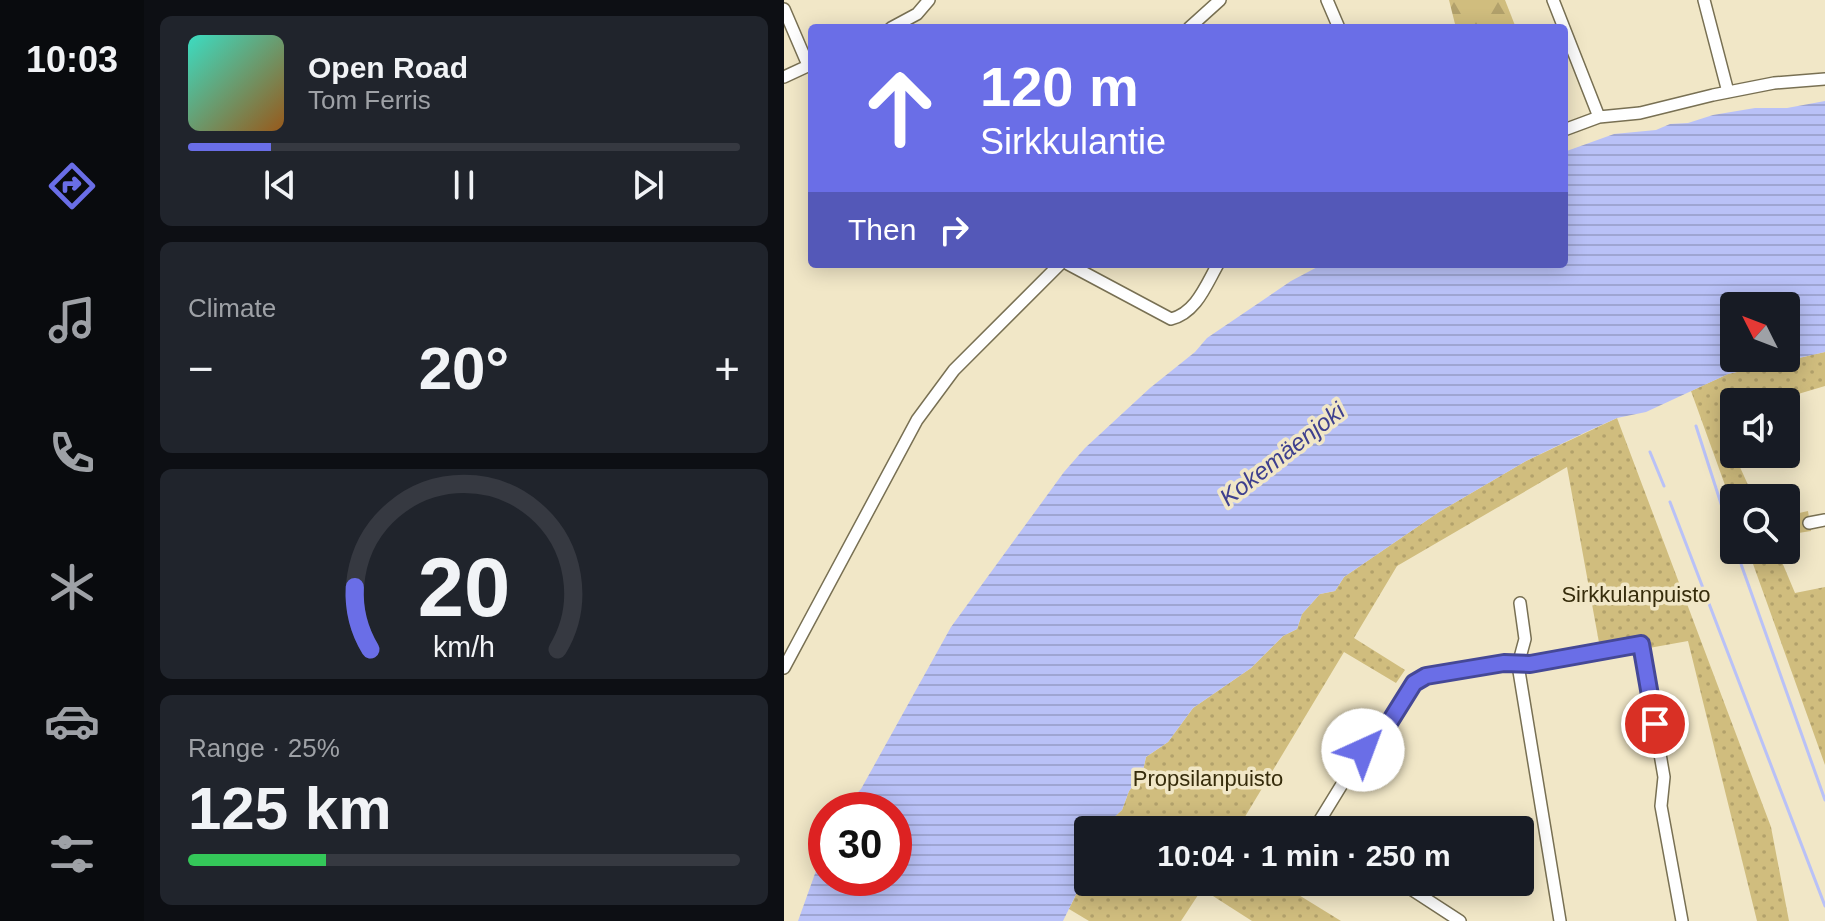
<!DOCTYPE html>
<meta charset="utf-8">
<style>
:root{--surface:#171b24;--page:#20242c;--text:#f1f3f6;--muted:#9ea1a6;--line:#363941;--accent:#6a6ee7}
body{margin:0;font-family:Helvetica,sans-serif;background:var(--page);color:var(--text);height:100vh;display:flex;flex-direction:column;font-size:30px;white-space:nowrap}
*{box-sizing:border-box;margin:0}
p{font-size:26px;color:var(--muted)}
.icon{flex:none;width:44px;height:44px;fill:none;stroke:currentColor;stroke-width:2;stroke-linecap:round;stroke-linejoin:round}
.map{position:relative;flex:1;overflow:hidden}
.details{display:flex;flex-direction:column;gap:16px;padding:16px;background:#0d0f14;width:640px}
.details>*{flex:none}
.banner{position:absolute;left:24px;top:24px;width:760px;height:244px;border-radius:8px;box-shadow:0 4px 20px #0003;background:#6a6ee7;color:#fff;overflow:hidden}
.needle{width:52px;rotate:312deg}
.controls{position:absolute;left:936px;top:292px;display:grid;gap:16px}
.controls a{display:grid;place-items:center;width:80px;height:80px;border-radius:8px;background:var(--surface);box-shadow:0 4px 20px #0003;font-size:40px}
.speed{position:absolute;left:24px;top:792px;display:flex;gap:16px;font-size:40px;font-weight:700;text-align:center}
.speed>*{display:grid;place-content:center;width:104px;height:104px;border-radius:50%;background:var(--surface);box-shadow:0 4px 20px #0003;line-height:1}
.speed .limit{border:12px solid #d22;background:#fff;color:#111}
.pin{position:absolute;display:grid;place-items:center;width:68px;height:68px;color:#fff;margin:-34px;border:4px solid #fff;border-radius:50%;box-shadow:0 2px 8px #0007}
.me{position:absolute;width:88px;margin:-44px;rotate:43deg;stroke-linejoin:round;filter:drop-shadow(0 0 6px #0008)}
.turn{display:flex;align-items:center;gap:28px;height:168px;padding:0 40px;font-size:36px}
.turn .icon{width:104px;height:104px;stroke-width:2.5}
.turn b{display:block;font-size:56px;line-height:68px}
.then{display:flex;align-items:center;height:76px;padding:0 40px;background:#0003;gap:16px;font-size:30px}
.big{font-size:60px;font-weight:700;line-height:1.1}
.details .widget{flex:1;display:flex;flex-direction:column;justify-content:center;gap:12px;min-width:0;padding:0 28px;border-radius:12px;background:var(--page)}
.details .dial{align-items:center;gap:0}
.dial svg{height:208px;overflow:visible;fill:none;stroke:var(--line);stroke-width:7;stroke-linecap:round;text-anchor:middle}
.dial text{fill:var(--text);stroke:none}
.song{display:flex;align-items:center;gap:24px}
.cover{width:96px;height:96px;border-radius:12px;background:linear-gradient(135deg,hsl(170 70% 55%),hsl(30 70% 35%))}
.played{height:8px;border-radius:4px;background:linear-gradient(90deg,var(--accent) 15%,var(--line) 15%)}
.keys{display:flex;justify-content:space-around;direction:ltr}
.heat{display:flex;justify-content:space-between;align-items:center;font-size:44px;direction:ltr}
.charge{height:12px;border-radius:6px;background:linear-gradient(90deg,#34c759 25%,var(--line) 0)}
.trip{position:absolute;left:290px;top:816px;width:460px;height:80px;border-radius:8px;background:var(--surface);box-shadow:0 4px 20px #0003;font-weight:700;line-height:80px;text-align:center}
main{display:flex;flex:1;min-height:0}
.tab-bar{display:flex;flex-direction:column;width:144px;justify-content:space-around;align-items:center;background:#090b0e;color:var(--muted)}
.tab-bar .icon{width:56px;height:56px}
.tab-bar .current{color:var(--accent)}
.tab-bar b{font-size:36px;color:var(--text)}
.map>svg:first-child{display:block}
</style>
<main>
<nav class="tab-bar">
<b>10:03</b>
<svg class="icon current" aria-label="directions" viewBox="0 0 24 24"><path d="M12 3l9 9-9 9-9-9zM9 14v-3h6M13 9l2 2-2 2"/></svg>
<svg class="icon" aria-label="music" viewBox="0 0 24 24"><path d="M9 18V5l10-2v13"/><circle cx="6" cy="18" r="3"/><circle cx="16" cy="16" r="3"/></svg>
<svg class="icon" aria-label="phone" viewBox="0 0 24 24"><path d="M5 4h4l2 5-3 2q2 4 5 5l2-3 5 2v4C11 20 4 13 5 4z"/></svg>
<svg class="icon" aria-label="climate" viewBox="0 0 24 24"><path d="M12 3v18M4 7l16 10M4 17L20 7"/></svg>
<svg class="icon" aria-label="car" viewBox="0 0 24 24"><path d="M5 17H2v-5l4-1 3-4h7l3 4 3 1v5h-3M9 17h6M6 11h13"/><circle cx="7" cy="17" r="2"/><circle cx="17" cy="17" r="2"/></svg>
<svg class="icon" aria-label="filters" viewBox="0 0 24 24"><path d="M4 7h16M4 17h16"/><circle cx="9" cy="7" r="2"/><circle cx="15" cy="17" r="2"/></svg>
</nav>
<section class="details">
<div class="widget">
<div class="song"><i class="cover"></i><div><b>Open Road</b><p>Tom Ferris</p></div></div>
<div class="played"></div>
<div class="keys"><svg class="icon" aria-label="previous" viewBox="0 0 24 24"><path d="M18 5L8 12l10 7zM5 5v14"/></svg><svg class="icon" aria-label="pause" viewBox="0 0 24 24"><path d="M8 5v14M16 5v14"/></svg><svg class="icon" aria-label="next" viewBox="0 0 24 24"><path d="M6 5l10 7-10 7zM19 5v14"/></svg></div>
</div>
<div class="widget"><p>Climate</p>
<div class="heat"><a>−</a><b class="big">20°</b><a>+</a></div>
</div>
<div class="widget dial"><svg viewBox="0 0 100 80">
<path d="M14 69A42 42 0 1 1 86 69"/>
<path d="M14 69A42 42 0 0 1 8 45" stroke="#6a6ee7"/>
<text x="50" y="56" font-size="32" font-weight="700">20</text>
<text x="50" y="72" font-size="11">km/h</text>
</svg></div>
<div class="widget"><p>Range · 25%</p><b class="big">125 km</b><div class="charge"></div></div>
</section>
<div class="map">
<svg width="1041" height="921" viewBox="0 0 1041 921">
<defs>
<pattern id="grass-dots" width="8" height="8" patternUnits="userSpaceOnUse" patternTransform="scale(2)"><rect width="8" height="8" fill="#d0bd7e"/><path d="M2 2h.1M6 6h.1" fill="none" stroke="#b2a16b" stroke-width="1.8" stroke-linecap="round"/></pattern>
<pattern id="forest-firs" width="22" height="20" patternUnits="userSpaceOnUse" patternTransform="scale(2)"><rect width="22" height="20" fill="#d0bd7e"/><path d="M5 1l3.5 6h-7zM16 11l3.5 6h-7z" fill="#b2a16b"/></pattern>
<pattern id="water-rules" width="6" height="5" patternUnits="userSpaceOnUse" patternTransform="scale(2)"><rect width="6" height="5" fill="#b9c1f7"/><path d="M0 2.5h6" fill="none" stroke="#9ea5d2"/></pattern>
</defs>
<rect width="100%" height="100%" fill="#f1e7c7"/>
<path fill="url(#grass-dots)" d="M1041,352v34l-54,16h-37v11l-5,2 5,39 20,44h-20v12l-43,-119 37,-17z
M833,418l154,409 18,94h-32l-69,-280 -39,7 -3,-9 -46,9 -33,-181 -170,99 -43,72 51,32 -9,13 -52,-31 -107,178h-129l2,-9 12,-11 7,-19 13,-16 4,-18 22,-15 25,-34 58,-40 32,-32 14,-7 5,-15 18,-20 15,-3 9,-14 95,-65 87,-51z
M1024,511l3,20 -25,4v-19z
M964,550h29l18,43 30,-6v178z
M304,870v12h204l-3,7 52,32h-89l-50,-32 -21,32h-92l-20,-12z"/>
<path fill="url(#forest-firs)" d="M665,0h56l11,28h-60z"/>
<path fill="url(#water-rules)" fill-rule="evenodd" d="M1041,101v251l-97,22 -82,38 -29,6 -31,14 -60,29 -87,51 -95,65 -9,14 -15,3 -18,20 -5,15 -14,7 -32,32 -58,40 -25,34 -22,15 -4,18 -13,16 -7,19 -12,11 -2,9h-20v40l-25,51h-265l19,-53 9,-18v28h68v-68h-47l1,-7 13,-14 90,-162 113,-155 21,-24 65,-60 45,-36 12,-14 84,-57 32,-17h241v-112l50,-18 42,-4 14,-6 18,-1 25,-8 42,-7h32zM950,306h52v52h-52z"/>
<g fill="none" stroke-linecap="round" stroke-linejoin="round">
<path stroke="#b9c1f7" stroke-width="3" d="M912,426l38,118
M866,452l14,34
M886,502l155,404
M952,550l89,250"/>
<g stroke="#787053" stroke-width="14">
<path id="minor" d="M543,0l12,28
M769,0l46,117
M920,0l24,92
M0,9l24,56
M107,28l26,-14 12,-14
M405,28l31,-28
M0,77l28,-13
M780,130l35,-13 41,-4 73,-18 61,-12 51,-4
M284,264l103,55c25,-6 35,-34 47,-55
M1025,523l16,-3
M736,603l5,36 -7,26 42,256
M0,668l133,-248 37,-50 106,-106
M542,830l-9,-5 46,-75 21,-19 30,-48 12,-7 78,-13 26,1 111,-20 23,133 -3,29 21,115
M616,882l60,39"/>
</g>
<use href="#minor" stroke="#fff" stroke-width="11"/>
</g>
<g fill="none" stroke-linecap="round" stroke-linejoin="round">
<g stroke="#454896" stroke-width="20">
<path id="route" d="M579,750l21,-19 30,-48 12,-7 78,-13 26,1 111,-20 14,80"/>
</g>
<use href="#route" stroke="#6a6ee7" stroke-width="14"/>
</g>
<g text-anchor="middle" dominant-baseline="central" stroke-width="7" stroke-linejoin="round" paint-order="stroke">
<g font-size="22" fill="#362c0b" stroke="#f1e7c7">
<text x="852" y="594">Sirkkulanpuisto</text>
<text x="424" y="778">Propsilanpuisto</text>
</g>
<g font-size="24" font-style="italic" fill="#3e408e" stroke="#f1e7c7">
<text transform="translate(498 454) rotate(-38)">Kokemäenjoki</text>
</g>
</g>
</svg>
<div class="controls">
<a><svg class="needle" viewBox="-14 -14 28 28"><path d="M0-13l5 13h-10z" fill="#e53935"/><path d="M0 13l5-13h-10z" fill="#9ea1a6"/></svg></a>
<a><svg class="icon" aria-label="sound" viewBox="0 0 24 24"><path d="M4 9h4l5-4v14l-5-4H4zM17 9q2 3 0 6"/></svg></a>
<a><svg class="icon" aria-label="search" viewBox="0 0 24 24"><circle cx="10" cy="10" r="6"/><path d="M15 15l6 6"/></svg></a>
</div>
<div class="speed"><div class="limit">30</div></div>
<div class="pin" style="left:871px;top:724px;background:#d93025"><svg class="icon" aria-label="arrive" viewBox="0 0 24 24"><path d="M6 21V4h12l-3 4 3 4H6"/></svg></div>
<svg class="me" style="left:579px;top:750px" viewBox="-20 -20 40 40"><circle r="19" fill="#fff"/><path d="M0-13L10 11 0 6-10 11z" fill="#6a6ee7"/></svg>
<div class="trip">10:04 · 1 min · 250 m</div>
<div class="banner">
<div class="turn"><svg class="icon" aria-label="ahead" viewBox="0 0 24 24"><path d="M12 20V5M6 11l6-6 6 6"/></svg><div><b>120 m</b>Sirkkulantie</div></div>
<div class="then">Then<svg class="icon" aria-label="right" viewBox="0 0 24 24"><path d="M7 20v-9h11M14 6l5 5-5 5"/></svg></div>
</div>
</div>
</main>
